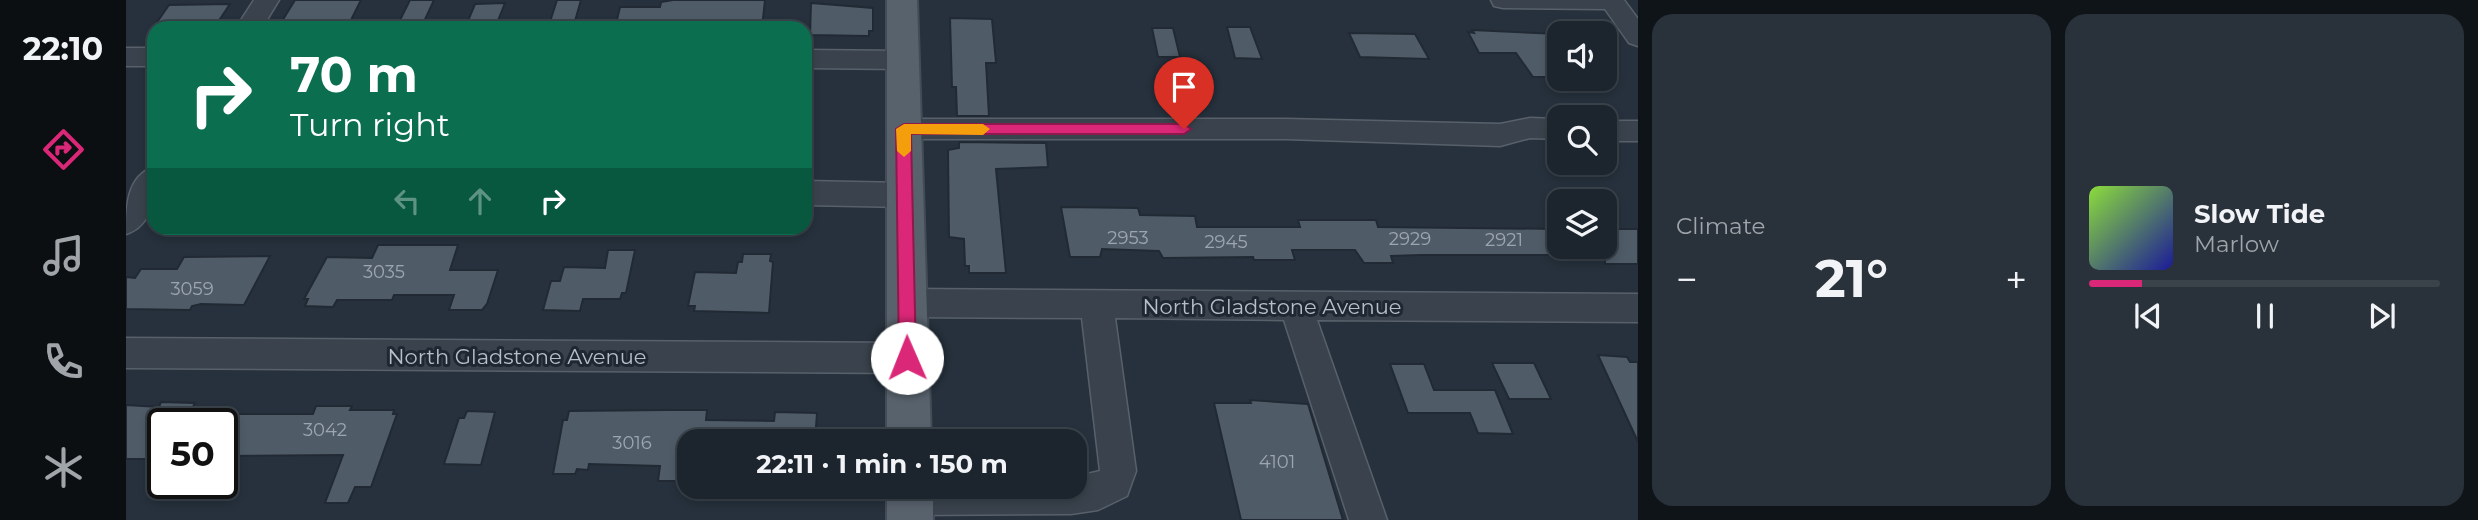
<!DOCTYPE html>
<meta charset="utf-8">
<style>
:root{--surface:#1c252e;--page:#29313a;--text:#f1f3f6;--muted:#a0a5aa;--line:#3a424a;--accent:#db2777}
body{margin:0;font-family:Montserrat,sans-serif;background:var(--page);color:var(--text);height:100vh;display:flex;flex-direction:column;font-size:26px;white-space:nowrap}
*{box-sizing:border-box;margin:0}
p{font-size:23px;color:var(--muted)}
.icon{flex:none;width:38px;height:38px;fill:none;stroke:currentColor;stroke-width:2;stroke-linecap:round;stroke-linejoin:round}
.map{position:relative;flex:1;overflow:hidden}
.panel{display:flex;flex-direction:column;gap:14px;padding:14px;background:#0f1419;width:840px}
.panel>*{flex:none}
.hud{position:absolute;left:21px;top:21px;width:665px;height:214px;border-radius:21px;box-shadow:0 4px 10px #0003,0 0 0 2px var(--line);background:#0b6e4f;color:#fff;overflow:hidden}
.controls{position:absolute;left:1421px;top:21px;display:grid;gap:14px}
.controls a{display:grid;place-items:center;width:70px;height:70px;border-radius:14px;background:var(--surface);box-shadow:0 4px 10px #0003,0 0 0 2px var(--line);font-size:35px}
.speed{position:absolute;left:21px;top:408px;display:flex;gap:14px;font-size:35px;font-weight:700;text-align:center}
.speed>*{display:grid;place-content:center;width:91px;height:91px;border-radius:50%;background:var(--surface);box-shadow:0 4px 10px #0003,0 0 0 2px var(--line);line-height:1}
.speed .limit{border:4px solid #111;border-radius:10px;background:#fff;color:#111}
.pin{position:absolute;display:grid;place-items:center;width:60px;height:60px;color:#fff;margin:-72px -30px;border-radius:50% 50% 50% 0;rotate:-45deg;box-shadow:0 0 7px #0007}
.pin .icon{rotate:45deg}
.me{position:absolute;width:77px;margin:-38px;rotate:359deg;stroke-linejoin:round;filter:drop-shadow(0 0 5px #0008)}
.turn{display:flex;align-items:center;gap:24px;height:147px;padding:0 28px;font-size:32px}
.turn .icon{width:91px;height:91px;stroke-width:2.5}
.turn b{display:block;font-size:49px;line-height:60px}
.lanes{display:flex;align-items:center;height:66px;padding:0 28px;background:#0003;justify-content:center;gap:35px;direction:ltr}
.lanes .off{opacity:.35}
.big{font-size:52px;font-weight:700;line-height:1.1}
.panel .tile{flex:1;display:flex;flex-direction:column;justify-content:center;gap:10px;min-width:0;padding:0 24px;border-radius:21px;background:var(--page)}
.song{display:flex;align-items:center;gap:21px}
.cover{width:84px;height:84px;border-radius:10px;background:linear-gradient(135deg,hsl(90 70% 55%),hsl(240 70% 35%))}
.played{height:7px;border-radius:4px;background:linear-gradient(90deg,var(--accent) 15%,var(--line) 15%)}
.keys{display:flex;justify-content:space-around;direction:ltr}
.heat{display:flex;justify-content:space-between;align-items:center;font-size:38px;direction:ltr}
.panel .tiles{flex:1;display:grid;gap:14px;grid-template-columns:repeat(2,1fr)}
.trip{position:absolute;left:551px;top:429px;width:410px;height:70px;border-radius:21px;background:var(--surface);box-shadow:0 4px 10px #0003,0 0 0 2px var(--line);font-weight:700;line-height:70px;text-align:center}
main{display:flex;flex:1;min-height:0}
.menu{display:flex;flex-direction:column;width:126px;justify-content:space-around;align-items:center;background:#0b0f12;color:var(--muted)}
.menu .icon{width:49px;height:49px}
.menu .current{color:var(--accent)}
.menu b{font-size:32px;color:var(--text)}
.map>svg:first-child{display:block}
</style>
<main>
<nav class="menu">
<b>22:10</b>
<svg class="icon current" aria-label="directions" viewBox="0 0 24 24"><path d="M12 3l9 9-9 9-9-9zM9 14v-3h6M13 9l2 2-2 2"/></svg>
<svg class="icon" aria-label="music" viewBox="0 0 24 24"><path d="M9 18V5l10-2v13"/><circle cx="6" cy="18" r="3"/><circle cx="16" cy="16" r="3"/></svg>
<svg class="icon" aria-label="phone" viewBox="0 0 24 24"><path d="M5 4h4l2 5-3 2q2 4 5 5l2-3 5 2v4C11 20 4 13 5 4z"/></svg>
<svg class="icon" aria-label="climate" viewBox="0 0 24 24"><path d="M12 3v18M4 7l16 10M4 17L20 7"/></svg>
</nav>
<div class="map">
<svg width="1512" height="520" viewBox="0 0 1512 520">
<rect width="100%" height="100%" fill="#26313d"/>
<path fill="#4f5c68" stroke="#212a34" stroke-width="2" d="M169,0h66l-13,26h-69z
M284,0h24l-12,26h-25z
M431,0h24l-8,28h-25z
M547,0h92l-3,28h-147l5,-21h40l1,-5z
M379,3l-10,25h-30l10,-24z
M685,3l62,5v23h-4v5l-59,-1z
M104,4l-16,24h-61l16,-23z
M824,18l42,1 4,44h-10l3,53h-32l-1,-29h-4z
M1101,27h23l12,32 -27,-1z
M1026,28h21l7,29h-22z
M1346,30l87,4v43h-26l-17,-24h-37l-11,-21 6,1z
M1223,33l66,1 14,25 -69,-2z
M833,142l87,1 2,24 -52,2 10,104h-37v-7h-4l-1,-27 -15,-2 -1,-87 11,-2z
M935,207l77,1 2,7 55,1 2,11h103l-2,-7h78l2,7 181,2v26h-138l-30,1 2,7h-29l-9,-13h-63l3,10h-41l-1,-3 -90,1 -4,-7 -57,-2 -2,8h-30z
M1479,229h33v35h-33z
M252,245h80l-8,25h48l-11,34 -5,6h-33l5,-15h-60l-2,5h-55l-4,7 -28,-1 3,-7h-4l23,-42 45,1z
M482,250h27l-9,43h-4l-2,6h-37l-3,12 -37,-1 8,-29h9l4,-14 41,1z
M617,254h28l-1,7 3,1 -4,51 -75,-2 1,-5h-7l7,-34 41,1 2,-11h4z
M144,256l-26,49 -43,-1 -9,2 -2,4 -64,-1v-32l9,1 6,-9h36l7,-12z
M1472,355l29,2 3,5h8v80z
M1366,363h42l17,36h-42z
M1264,364h34l10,26h61l18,44 -35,-1 -8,-20h-62z
M1124,400l58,4 35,116h-102l-27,-117h37z
M35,402l34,1 -11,21h-21v35h-37v-54l33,2z
M190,406h36l-2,4h44l-1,4h4l-26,73h-16l-7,16h-23l18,-48 -121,1v-42h91z
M543,410h38l-1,10 68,1 1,-9 42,1 -2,28h-125v33h-3l-1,7h-28l2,-15 -71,-2 -1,6 -11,-1 -2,5h-22l10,-54h4l2,-9z
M341,411l28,1 -14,53 -37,-1 15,-46h5z"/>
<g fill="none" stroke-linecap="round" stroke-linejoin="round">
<g stroke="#58616b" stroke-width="3">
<path id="minor" d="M128,0h25l-17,28h-26z
M1365,0h133l14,19v27l-9,-3 -24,-34 -102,-1 -9,-2z
M0,48h28v18h-28z
M679,50l98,1 9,2 4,7 -4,7 -9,2 -98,-1z
M1404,118l29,1v20l-29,-1 -30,8 -214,-7h-382l-10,-3 -4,-7 4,-7 10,-3h382l214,5z
M1479,121h33v20h-33z
M28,167c0,25 1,58 -28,67 0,-25 0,-58 28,-67z
M679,181l100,2 11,4 4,8 -4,8 -11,4 -100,-2z
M780,289l732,5v28l-321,-2 70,200h-38l-65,-200 -169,-2 21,153 -9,25 -29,14 -27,4 -161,1 -13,-5 -6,-13 5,-11h178v-9l26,-6 -18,-153 -176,-1 -12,-4 -4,-10 4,-10z
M0,338l781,5 12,4 5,11 -5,11 -12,4 -781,-5z"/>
</g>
<g stroke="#434c56" stroke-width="4">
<path id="major" d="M761,0h30l14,441h-44z
M761,486h46v34h-46z"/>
</g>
<use href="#minor" fill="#3a434d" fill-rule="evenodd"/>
<use href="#major" fill="#58626d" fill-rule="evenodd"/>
</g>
<path fill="#db2777" stroke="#8e194d" stroke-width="2" d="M778,124h280l7,5 -7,5h-273l5,224 -9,8 -8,-8 -3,-229z"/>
<path fill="#f59e0b" d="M778,124h79l7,5 -7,6 -72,-1v17l-7,6 -7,-6 -1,-22z"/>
<g text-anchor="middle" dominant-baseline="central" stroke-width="6" stroke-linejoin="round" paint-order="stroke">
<g font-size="18" fill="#9ca6b0">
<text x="1002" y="238">2953</text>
<text x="1284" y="239">2929</text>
<text x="1378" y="240">2921</text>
<text x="1100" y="242">2945</text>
<text x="258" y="272">3035</text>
<text x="66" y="289">3059</text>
<text x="199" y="430">3042</text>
<text x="506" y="443">3016</text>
<text x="1151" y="462">4101</text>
</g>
<g font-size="21" fill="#b6bec8" stroke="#1f2832">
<text x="1146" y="306">North Gladstone Avenue</text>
<text x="391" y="356">North Gladstone Avenue</text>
</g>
</g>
</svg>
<div class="controls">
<a><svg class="icon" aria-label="sound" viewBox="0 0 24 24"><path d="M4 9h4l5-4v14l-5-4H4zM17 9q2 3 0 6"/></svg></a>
<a><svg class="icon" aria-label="search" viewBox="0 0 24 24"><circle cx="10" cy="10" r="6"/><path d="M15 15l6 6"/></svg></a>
<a><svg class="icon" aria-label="layers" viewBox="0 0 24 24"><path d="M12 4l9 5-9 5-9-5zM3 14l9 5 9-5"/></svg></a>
</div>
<div class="speed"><div class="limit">50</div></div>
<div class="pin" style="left:1058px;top:129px;background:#d93025"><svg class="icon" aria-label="arrive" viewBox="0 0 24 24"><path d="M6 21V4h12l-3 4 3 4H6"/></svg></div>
<svg class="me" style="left:781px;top:358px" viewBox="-20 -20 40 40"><circle r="19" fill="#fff"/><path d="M0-13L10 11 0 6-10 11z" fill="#db2777"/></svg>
<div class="trip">22:11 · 1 min · 150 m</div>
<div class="hud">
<div class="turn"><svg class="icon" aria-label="right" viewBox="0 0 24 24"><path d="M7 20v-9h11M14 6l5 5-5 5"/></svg><div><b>70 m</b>Turn right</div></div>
<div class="lanes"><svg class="icon off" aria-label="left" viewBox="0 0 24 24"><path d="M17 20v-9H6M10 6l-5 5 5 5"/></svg><svg class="icon off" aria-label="ahead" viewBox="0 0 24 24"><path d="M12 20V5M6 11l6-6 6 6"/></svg><svg class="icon" aria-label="right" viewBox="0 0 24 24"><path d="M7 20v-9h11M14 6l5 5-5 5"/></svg></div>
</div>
</div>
<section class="panel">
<div class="tiles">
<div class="tile"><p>Climate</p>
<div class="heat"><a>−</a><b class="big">21°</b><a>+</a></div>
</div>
<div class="tile">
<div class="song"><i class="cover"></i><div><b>Slow Tide</b><p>Marlow</p></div></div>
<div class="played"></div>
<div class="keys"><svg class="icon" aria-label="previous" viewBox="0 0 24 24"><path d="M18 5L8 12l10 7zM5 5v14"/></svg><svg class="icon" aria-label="pause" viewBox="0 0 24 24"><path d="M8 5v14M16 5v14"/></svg><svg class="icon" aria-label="next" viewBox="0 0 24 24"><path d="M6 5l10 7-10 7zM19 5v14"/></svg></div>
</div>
</div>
</section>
</main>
